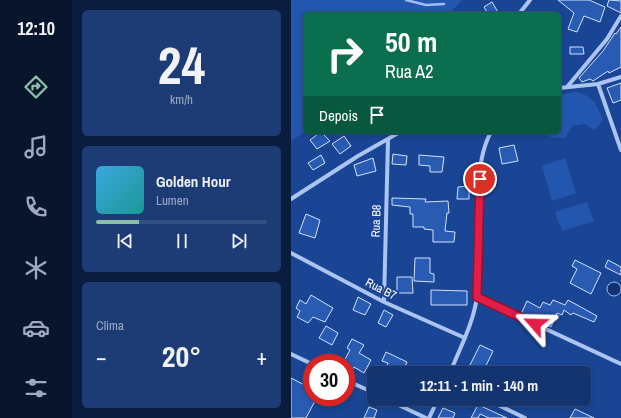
<!DOCTYPE html>
<html lang="pt">
<meta charset="utf-8">
<style>
:root{--surface:#143470;--page:#1d3c75;--text:#f1f3f6;--muted:#9daac3;--line:#334f83;--accent:#8abfa5}
body{margin:0;font-family:"Archivo Narrow",sans-serif;background:var(--page);color:var(--text);height:100vh;display:flex;flex-direction:column;font-size:15px;white-space:nowrap}
*{box-sizing:border-box;margin:0}
p{font-size:13px;color:var(--muted)}
.icon{flex:none;width:22px;height:22px;fill:none;stroke:currentColor;stroke-width:2;stroke-linecap:round;stroke-linejoin:round}
.map{position:relative;flex:1;overflow:hidden}
.sheet{display:flex;flex-direction:column;gap:10px;padding:10px;background:#0b1d3e;width:219px}
.sheet>*{flex:none}
.guide{position:absolute;left:12px;top:12px;width:258px;height:122px;border-radius:6px;box-shadow:0 2px 6px #0003,0 0 0 1px var(--line);background:#0b6e4f;color:#fff;overflow:hidden}
.speed{position:absolute;left:12px;top:354px;display:flex;gap:8px;font-size:20px;font-weight:700;text-align:center}
.speed>*{display:grid;place-content:center;width:52px;height:52px;border-radius:50%;background:var(--surface);box-shadow:0 2px 6px #0003,0 0 0 1px var(--line);line-height:1}
.speed .limit{border:6px solid #d22;background:#fff;color:#111}
.pin{position:absolute;display:grid;place-items:center;width:34px;height:34px;color:#fff;margin:-17px;border:2px solid #fff;border-radius:50%;box-shadow:0 1px 4px #0007}
.me{position:absolute;width:44px;margin:-22px;rotate:295deg;stroke-linejoin:round;filter:drop-shadow(0 0 3px #0008)}
.turn{display:flex;align-items:center;gap:14px;height:84px;padding:0 16px;font-size:18px}
.turn .icon{width:52px;height:52px;stroke-width:2.5}
.turn b{display:block;font-size:28px;line-height:34px}
.then{display:flex;align-items:center;height:38px;padding:0 16px;background:#0003;gap:8px;font-size:15px}
.big{font-size:30px;font-weight:700;line-height:1.1}
.sheet .tile{flex:1;display:flex;flex-direction:column;justify-content:center;gap:6px;min-width:0;padding:0 14px;border-radius:6px;background:var(--page)}
.sheet .dial{align-items:center;gap:0}
.dial b{font-size:52px;line-height:1}
.song{display:flex;align-items:center;gap:12px}
.cover{width:48px;height:48px;border-radius:6px;background:linear-gradient(135deg,hsl(200 70% 55%),hsl(180 70% 35%))}
.played{height:4px;border-radius:2px;background:linear-gradient(90deg,var(--accent) 25%,var(--line) 25%)}
.keys{display:flex;justify-content:space-around;direction:ltr}
.heat{display:flex;justify-content:space-between;align-items:center;font-size:22px;direction:ltr}
.trip{position:absolute;left:76px;top:366px;width:224px;height:40px;border-radius:6px;background:var(--surface);box-shadow:0 2px 6px #0003,0 0 0 1px var(--line);font-weight:700;line-height:40px;text-align:center}
main{display:flex;flex:1;min-height:0}
.tabs{display:flex;flex-direction:column;width:72px;justify-content:space-around;align-items:center;background:#08152d;color:var(--muted)}
.tabs .icon{width:28px;height:28px}
.tabs .selected{color:var(--accent)}
.tabs b{font-size:18px;color:var(--text)}
.map>svg:first-child{display:block}
</style>
<main>
<nav class="tabs">
<b>12:10</b>
<svg class="icon selected" aria-label="directions" viewBox="0 0 24 24"><path d="M12 3l9 9-9 9-9-9zM9 14v-3h6M13 9l2 2-2 2"/></svg>
<svg class="icon" aria-label="music" viewBox="0 0 24 24"><path d="M9 18V5l10-2v13"/><circle cx="6" cy="18" r="3"/><circle cx="16" cy="16" r="3"/></svg>
<svg class="icon" aria-label="phone" viewBox="0 0 24 24"><path d="M5 4h4l2 5-3 2q2 4 5 5l2-3 5 2v4C11 20 4 13 5 4z"/></svg>
<svg class="icon" aria-label="climate" viewBox="0 0 24 24"><path d="M12 3v18M4 7l16 10M4 17L20 7"/></svg>
<svg class="icon" aria-label="car" viewBox="0 0 24 24"><path d="M5 17H2v-5l4-1 3-4h7l3 4 3 1v5h-3M9 17h6M6 11h13"/><circle cx="7" cy="17" r="2"/><circle cx="17" cy="17" r="2"/></svg>
<svg class="icon" aria-label="filters" viewBox="0 0 24 24"><path d="M4 7h16M4 17h16"/><circle cx="9" cy="7" r="2"/><circle cx="15" cy="17" r="2"/></svg>
</nav>
<section class="sheet">
<div class="tile dial"><b>24</b><p>km/h</p></div>
<div class="tile">
<div class="song"><i class="cover"></i><div><b>Golden Hour</b><p>Lumen</p></div></div>
<div class="played"></div>
<div class="keys"><svg class="icon" aria-label="previous" viewBox="0 0 24 24"><path d="M18 5L8 12l10 7zM5 5v14"/></svg><svg class="icon" aria-label="pause" viewBox="0 0 24 24"><path d="M8 5v14M16 5v14"/></svg><svg class="icon" aria-label="next" viewBox="0 0 24 24"><path d="M6 5l10 7-10 7zM19 5v14"/></svg></div>
</div>
<div class="tile"><p>Clima</p>
<div class="heat"><a>−</a><b class="big">20°</b><a>+</a></div>
</div>
</section>
<div class="map">
<svg width="330" height="418" viewBox="0 0 330 418">
<rect width="100%" height="100%" fill="#1a4595"/>
<path fill="#2356ae" d="M0,0h171l-13,14h-144v118l-14,9z
M286,92c18,5 19,12 26,28l-8,10 -11,-6 -12,2 -7,12h-12l-16,-6h22v-37z
M274,158l11,35 -24,8 -10,-35z
M296,202l7,19 -32,10 -7,-19z"/>
<path fill="#113273" stroke="#9fbef2" d="M316 289a7 7 0 1 1 14 0a7 7 0 1 1-14 0Z"/>
<g fill="none" stroke-linecap="round" stroke-linejoin="round">
<path stroke="#9fbef2" stroke-width="2.5" d="M115,0l20,5 18,-1"/>
</g>
<path fill="#295bb3" stroke="#d3e2fb" d="M267,0h31l16,7 -5,15 -16,-6 -7,16 -9,-3 6,-16z
M318,0l12,1v12l-14,-7z
M201,2l7,12h-11l-4,-7z
M330,27v40l-12,6 -1,-2 -15,10 -3,-2 -8,3 -3,-4 24,-27 12,-18 1,1z
M279,47h13l1,7h-14z
M330,83v17l-8,3 -6,-15z
M30,132l9,9 -13,8 -7,-9z
M53,136l7,10 -11,8 -8,-10z
M223,145l4,16 -16,3 -3,-16z
M102,154l14,2 -1,9 -14,-1z
M30,155l4,8 -12,7 -5,-7z
M128,155l25,2 -2,15h-12v-6l-11,-1z
M82,158l3,13 -19,5 -3,-11z
M178,186v13h-12l1,-12z
M101,198l34,1 -1,3 23,-1 1,12h-2l-2,18 10,1 -1,10h-21v-12l-9,-1v-2h-11v-13h-3v-7l-18,-2z
M15,214l14,6 -5,18 -16,-5z
M124,258h15v15l4,1v8l-20,-1z
M284,260l26,13 -10,21 -21,-11 7,-14 -5,-3z
M317,260l13,7v8l-16,-8z
M106,277h15l1,16h-16z
M140,290l36,1v14h-36z
M20,295l22,13 -8,14 -12,-5 -5,6 -11,-6 3,-6 -4,-3 4,-8 6,4z
M67,297l13,7 -6,11 -12,-5z
M262,300l12,5 3,-5 29,16 -3,6 -21,-9 -2,2 -7,-5 -2,5 -5,-2 -6,14 -30,-13 6,-13 13,7 3,-6 7,3z
M93,310l9,5 -7,12 -8,-4z
M35,326l12,7 -6,12 -13,-7z
M61,339l12,6 -5,8 12,7 -7,13 -10,-6 -6,10h-2v-14h-3l7,-13 -3,-2z
M189,345l13,6 -10,21 -13,-7z
M95,352l21,10 -5,11h-5l-11,-5 2,-5 -6,-2z
M0,378l21,11v8h5l-11,21h-15z
M187,405l5,2 24,11h-18l-9,-4 -2,4h-7z
M78,407l8,3 -3,8h-10z
M152,408l12,5 -2,5h-15z
M284,409l19,9h-24z"/>
<g fill="none" stroke-linecap="round" stroke-linejoin="round">
<path stroke="#acc5f0" stroke-width="4" d="M228,14l11,-14
M307,84l23,66
M276,87l40,-48 14,-23
M268,88l39,-4 23,-7
M0,199l67,-43 42,-24
M0,253l93,49 81,36
M186,297l144,67
M93,302l4,-162
M0,354l21,10
M159,373c9,-23 25,-53 27,-78 4,-45 -8,-124 14,-163
M55,380l28,13
M95,399l40,19
M195,399l39,19
M138,418l9,-19"/>
</g>
<g fill="none" stroke-linecap="round" stroke-linejoin="round">
<g stroke="#92132f" stroke-width="10">
<path id="route" d="M189,179l-3,118 58,27"/>
</g>
<use href="#route" stroke="#e11d48" stroke-width="7"/>
</g>
<g text-anchor="middle" dominant-baseline="central" stroke-width="4" stroke-linejoin="round" paint-order="stroke">
<g font-size="12" fill="#fff" stroke="#1a4595">
<text transform="translate(85 221) rotate(-88)">Rua B8</text>
<text transform="translate(90 289) rotate(27)">Rua B7</text>
</g>
</g>
</svg>
<div class="speed"><div class="limit">30</div></div>
<div class="pin" style="left:189px;top:179px;background:#d93025"><svg class="icon" aria-label="arrive" viewBox="0 0 24 24"><path d="M6 21V4h12l-3 4 3 4H6"/></svg></div>
<svg class="me" style="left:244px;top:324px" viewBox="-20 -20 40 40"><path d="M0-17L14 15 0 8-14 15z" fill="#e11d48" stroke="#fff" stroke-width="4"/></svg>
<div class="trip">12:11 · 1 min · 140 m</div>
<div class="guide">
<div class="turn"><svg class="icon" aria-label="right" viewBox="0 0 24 24"><path d="M7 20v-9h11M14 6l5 5-5 5"/></svg><div><b>50 m</b>Rua A2</div></div>
<div class="then">Depois<svg class="icon" aria-label="arrive" viewBox="0 0 24 24"><path d="M6 21V4h12l-3 4 3 4H6"/></svg></div>
</div>
</div>
</main>
